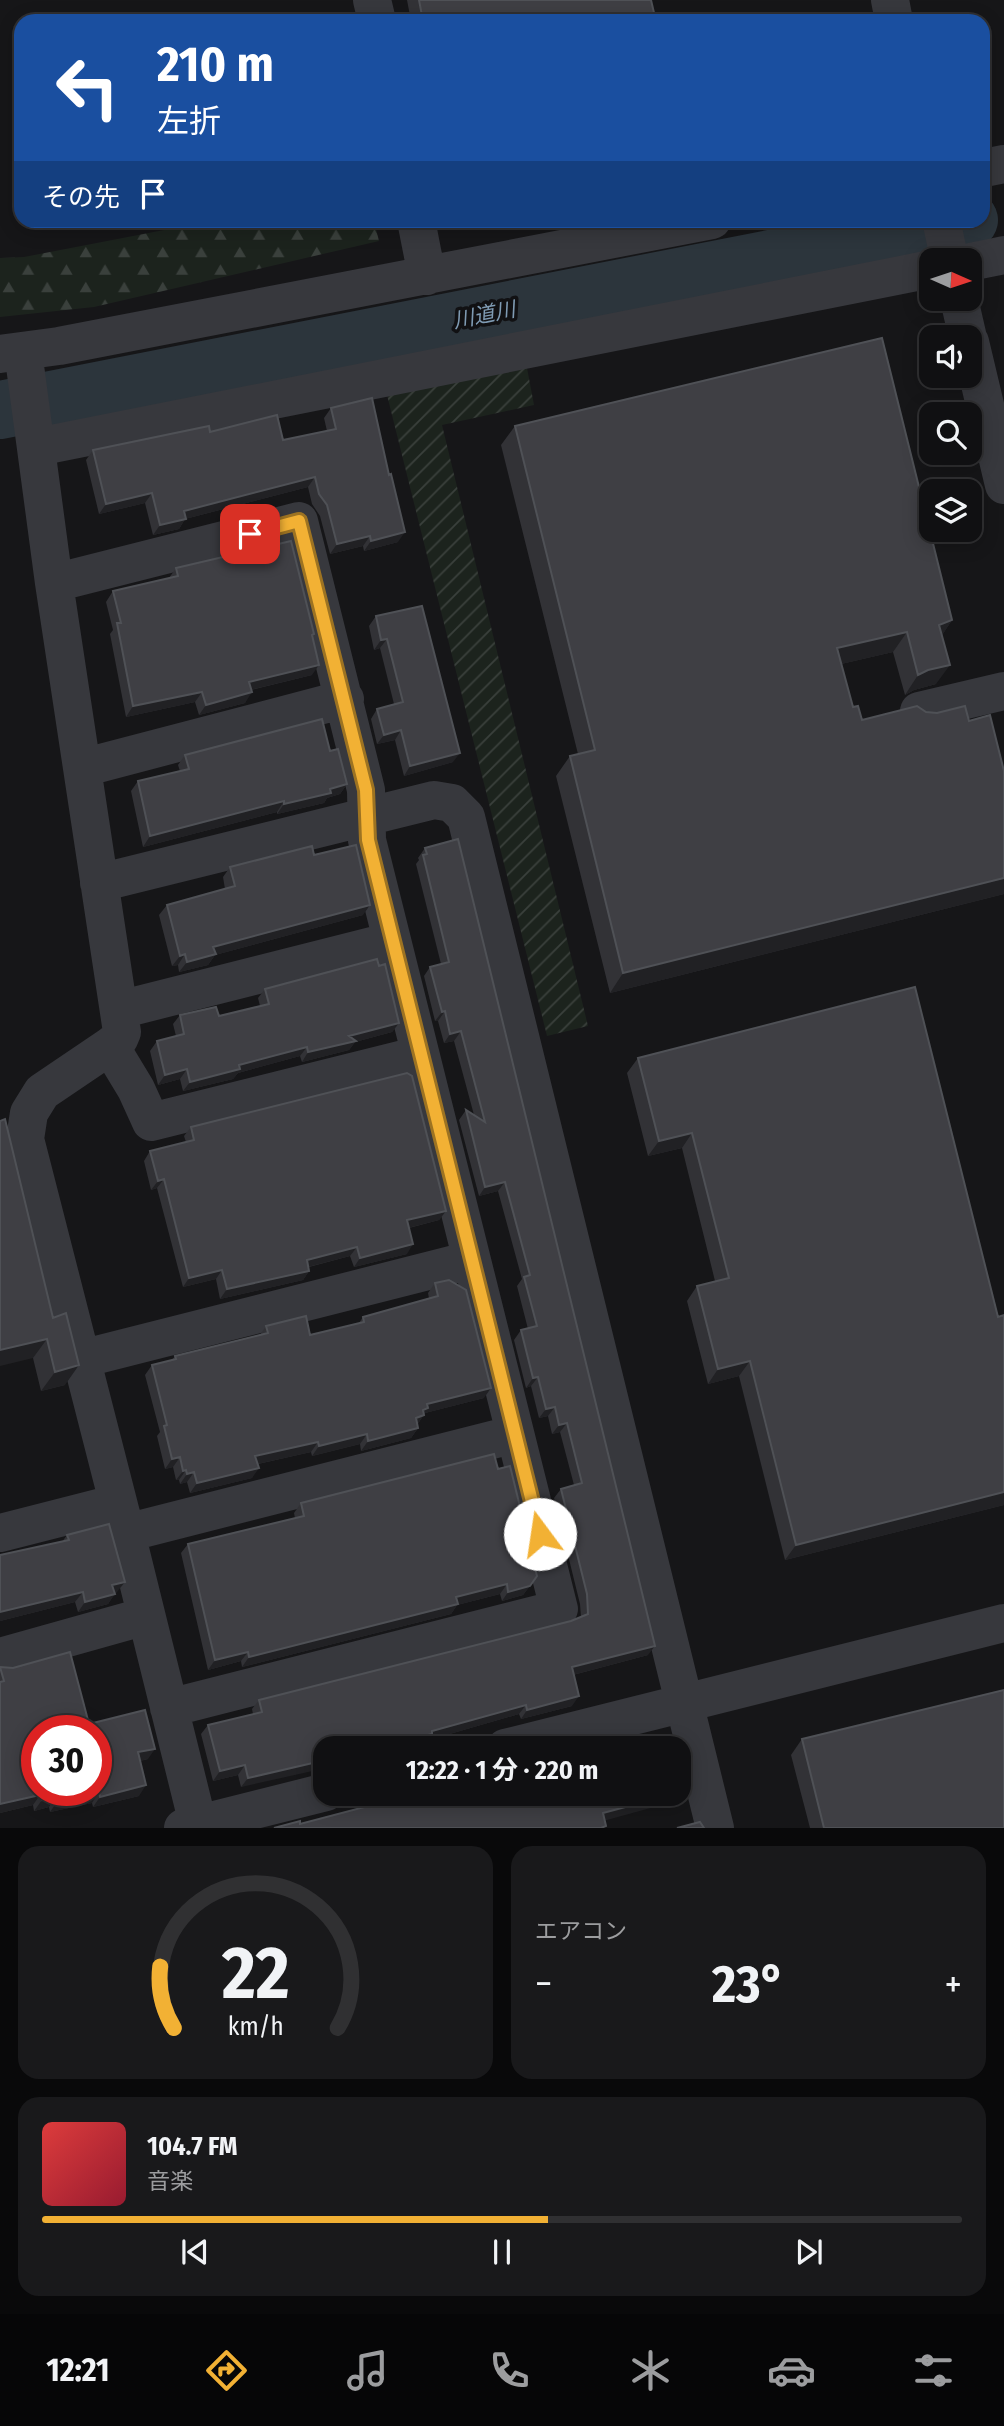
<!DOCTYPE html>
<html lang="ja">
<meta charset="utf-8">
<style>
:root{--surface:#101012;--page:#19191b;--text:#f1f3f6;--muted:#9c9d9f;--line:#303032;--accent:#f2b134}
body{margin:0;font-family:"Fira Sans Condensed","Noto Sans JP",sans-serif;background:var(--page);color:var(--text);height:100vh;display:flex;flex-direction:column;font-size:26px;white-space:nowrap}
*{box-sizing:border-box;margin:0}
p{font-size:23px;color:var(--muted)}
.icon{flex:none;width:38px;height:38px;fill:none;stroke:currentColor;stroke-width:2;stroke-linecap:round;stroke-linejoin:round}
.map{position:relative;height:1828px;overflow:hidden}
.drawer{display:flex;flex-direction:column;gap:18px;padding:18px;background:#09090a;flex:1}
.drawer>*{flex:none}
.guide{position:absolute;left:14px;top:14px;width:976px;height:214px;border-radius:21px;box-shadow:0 4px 18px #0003,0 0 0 2px var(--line);background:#1a4fa0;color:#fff;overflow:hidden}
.needle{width:46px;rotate:93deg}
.tools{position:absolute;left:919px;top:248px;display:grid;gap:14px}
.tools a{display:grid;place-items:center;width:63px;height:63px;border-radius:14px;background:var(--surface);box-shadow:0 4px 18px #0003,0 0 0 2px var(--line);font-size:35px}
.speed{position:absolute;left:21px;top:1715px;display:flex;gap:14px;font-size:35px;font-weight:700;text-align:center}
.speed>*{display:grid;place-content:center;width:91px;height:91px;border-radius:50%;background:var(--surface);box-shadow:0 4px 18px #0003,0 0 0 2px var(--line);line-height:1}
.speed .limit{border:10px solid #d22;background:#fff;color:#111}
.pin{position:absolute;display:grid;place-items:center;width:60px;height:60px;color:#fff;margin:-30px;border-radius:14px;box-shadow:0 4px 10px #0006}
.me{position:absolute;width:77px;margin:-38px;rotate:346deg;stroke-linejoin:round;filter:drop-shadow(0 0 5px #0008)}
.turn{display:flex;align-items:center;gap:24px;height:147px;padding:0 28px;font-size:32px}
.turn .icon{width:91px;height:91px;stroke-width:2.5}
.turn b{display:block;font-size:49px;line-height:60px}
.then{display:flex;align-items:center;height:66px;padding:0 28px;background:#0003;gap:14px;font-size:26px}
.big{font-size:52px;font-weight:700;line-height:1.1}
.drawer .widget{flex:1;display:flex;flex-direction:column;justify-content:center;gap:10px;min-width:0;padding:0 24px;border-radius:21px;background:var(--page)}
.drawer .dial{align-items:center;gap:0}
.dial svg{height:182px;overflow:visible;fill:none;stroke:var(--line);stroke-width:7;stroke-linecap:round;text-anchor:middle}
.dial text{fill:var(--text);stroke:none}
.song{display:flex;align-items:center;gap:21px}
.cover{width:84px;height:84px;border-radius:10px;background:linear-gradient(135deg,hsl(0 70% 55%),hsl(350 70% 35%))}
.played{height:7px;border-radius:4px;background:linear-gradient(90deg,var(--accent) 55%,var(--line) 55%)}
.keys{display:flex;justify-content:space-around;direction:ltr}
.heat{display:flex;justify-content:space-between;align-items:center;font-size:38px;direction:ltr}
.drawer .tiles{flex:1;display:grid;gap:18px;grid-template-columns:1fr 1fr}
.widget:last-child{grid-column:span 2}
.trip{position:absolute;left:313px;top:1736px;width:378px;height:70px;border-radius:21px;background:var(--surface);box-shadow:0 4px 18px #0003,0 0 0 2px var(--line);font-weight:700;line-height:70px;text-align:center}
.menu{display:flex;height:112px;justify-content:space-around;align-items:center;background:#060607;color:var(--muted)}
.menu .icon{width:49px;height:49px}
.menu .selected{color:var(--accent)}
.menu b{font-size:32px;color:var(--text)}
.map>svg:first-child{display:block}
</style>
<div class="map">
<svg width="1004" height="1828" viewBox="0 0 1004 1828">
<defs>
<pattern id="forest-firs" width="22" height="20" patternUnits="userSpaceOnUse" patternTransform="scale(1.75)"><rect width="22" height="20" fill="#1c231d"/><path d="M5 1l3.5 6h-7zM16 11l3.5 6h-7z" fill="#3a403c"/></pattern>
<pattern id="garden-furrows" width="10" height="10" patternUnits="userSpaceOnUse" patternTransform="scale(1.75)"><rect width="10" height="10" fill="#1c231d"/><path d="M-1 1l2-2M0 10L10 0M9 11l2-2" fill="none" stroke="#3a403c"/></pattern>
</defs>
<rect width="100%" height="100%" fill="#161618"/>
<path fill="url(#forest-firs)" d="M211,221h163l5,20 -285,66 -94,10v-59l24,-1z"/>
<path fill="url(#garden-furrows)" d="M527,368l7,37 -92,20 146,601 -41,10 -160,-641z"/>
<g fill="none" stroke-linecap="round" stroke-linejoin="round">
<path stroke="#2c353c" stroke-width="58" d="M0,410l969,-190"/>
<path stroke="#37383d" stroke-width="38" d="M372,0l5,21
M890,0l4,21
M984,168l20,-4
M416,220l11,56
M941,220l9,41
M970,262l34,-7
M959,299l9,39
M970,342l34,143
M23,351l31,232 68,449 -3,7 -9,7 -68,46 -13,21 -4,26 101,394 73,295
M0,354l59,-8 653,-126
M37,447l894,-178
M54,583l245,-62 67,269 1,50 192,769 -390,99
M919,711l85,-20
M82,768l263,-69
M99,883l335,-83 18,3 14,14 249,1011
M119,1010l273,-69
M110,1046l26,43 15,33 269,-67
M81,1359l390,-99
M0,1533l118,-30
M126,1533l389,-99
M0,1657l146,-41
M505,1748l499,-125
M183,1828l143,-36"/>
</g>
<path fill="#323236" d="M407,0h244l4,17 -3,4h-241z
M331,408l67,134 -34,9 -1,-5 -33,8 -10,-38 -8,-12 -4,-17 -123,32 -6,10 -26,6 -8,-32 -46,11 -13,-54 7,-10 117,-18 73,8 44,-9 -3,-13z
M515,426l437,194 -10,15 -6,49 -22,6 -9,5 -12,-43 -52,12 12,43 9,13 64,-8 43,9 35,50v123l-394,99 -54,-217 14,-20 8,-2 -77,-309z
M176,568l137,69 -1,38 -61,15 -6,13 -46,12 -4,-13 -69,15 -16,-83 3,-4 -7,-28 7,-11 56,-13z
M376,616l77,146 -49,14 -9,-36 -18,4 -6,-25 6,-10 17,-5 -14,-56 -6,2 -5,-24z
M330,751l17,33 -7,10 -13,4 -3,5 -47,11v-2l-134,35 -12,-56 7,-10 42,-10 -2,-6 7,-10z
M425,848l223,807 -75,20 -1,31 -51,13 -2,-5 -90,26 -3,4 -19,4h-81l-85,39 -3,-12 -25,6 -12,-47 7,-9 45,-11 -1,-5 7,-9 312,-79 10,-4 -1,-13 -26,-106 7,-9 13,-4 -14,-53 -8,2 -4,-18 -9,2 -8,-32 -5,2 -12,-48 7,-10 7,-1 -11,-43 5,-7 -24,-88 -19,5 -20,-76 7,-10 8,5 -20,-74 -10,2 -6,-22h-3l-11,-45 6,-9 11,-3 -25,-100 3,-4 -1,-2z
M314,855l49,60 -148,40 -7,10 -29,7 -1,-7 -6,1 -13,-51 8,-10 58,-16 -2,-12 7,-10z
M379,966l20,57 -7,9 -37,10 -6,8 -47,12 -2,-6 -62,17 -5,6 -50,12 -3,-12 -22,6 -8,-34 7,-10 19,-5 -3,-12 7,-9 39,1 41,-10 -2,-8 7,-9z
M638,1058l360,259 6,-2v190l-219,55 -46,-184 -31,8 -21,-83 10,-15 18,-5 -33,-133 -34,8 -21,-83z
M0,1121l65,264 -24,6 -8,-33z
M191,1127l255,84 -7,9 -30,8 -2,26 -53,13 -4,-11 -41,11v4l-6,9 -83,19 -4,-20 -33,8 -26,-99 -6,2 -7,-29 6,-10 36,-9 -2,-6z
M435,1283l49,115 -59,15 -8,12 1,3 -7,10 -50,13 -1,-7 -48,12 -1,-4 -53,12 -6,14 -62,15 -3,-11 -7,2 -1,-4h-3l-3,-13 -8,2 -8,-33 3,-4 -15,-57 7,-10 20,-5 3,-4 85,-21 6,-9 44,9 49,-12 4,-6 66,-19 -1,-5z
M498,1469l39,107 -14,19 -21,6 -2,-7 -43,11 -6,9 -209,53 -1,-6 -33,9 -27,-117 7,-9 107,-26 -1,-5 7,-10z
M67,1535l50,57 -2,1 -7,11 -30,8 -3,-10 -75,19v-66l62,-13z
M0,1668l148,91 -8,2 -1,35 -46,11 -1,-4 -42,9 -1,-5 -15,4 -1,-6 -33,8z
M802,1739l202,89h-194l-19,-73z"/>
<path fill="#212124" d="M655,17l-3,4h-17z
M315,477l-7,10 -123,32 -6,10 -26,6 7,-10 24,-14z
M152,493l-7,10 -46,11 7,-10z
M405,532l-7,10 -34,9 7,-10z
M370,536l-7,10 -33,8 7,-10z
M952,620l-13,20v-15z
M907,632l-14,20 -69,16 13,-20z
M387,639l-7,9 -6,2 7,-10z
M319,665l-7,10 -70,17 7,-10z
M950,665l-14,19 -22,6 -9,5 13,-20 10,-5z
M202,692l-7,10 -69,15 7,-11z
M252,692l-7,11 -46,12 7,-10z
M401,730l-6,10 -18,4 7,-9z
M460,753l-7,9 -49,14 6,-10z
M347,784l-7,10 -13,4 -3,5 -47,11 7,-10 46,-15z
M284,801l-7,11 -134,35 7,-11z
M1004,878v16l-394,99 13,-20z
M370,905l-7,10 -148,40 -7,10 -29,7 8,-10 26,-15z
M185,954l-7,11 -6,1 8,-10z
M445,1011l-7,10h-3l7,-9z
M399,1023l-7,9 -37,10 -6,8 -47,12 6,-10 41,-16z
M461,1031l-7,10 -10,2 6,-9z
M307,1047l-7,9 -62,17 -5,6 -50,12 7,-9 49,-17z
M187,1069l-7,10 -22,6 7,-10z
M692,1133l-10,15 -34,8 11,-15z
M164,1179l-7,9 -6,2 7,-9z
M505,1182l-7,9 -19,5 6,-9z
M446,1211l-7,9 -39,10 7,-10z
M413,1244l-6,10 -53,13 6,-9z
M357,1247l-7,9 -50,13 7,-9z
M222,1270l-6,9 -33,8 6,-9z
M309,1271l-6,9 -83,19 7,-10z
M47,1339l-14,19 -33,8v-16z
M750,1361l-11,15 -31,8 10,-15z
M79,1365l-14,20 -24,6 14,-19z
M538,1377l-7,9 -5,2 7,-10z
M491,1388l-7,10 -59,15 -8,12 -8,3 18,-24z
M555,1407l-7,9 -9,2 7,-9z
M567,1423l-7,9 -8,2 7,-9z
M418,1428l-7,10 -50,13 7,-10z
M367,1434l-7,10 -48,12 7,-10z
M318,1442l-7,10 -63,14 7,-10z
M180,1457l-7,10 -8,2 7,-10z
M259,1468l-7,10 -62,15 7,-10z
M186,1470l-7,10h-3l7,-9z
M194,1472l-7,10 -7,2 7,-10z
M1004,1492v13l-219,55 11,-15z
M125,1582l-8,10 -12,4 7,-11z
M507,1584l-7,10 -43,11 -6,9 -209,53 7,-10 207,-60z
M530,1586l-7,9 -21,6 6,-9z
M83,1592l-8,10 -75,19v-9z
M115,1594l-7,10 -30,8 7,-10z
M655,1646l-7,9 -83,22 7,-10z
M248,1652l-7,9 -33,9 7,-10z
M579,1696l-7,10 -51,13 6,-9z
M526,1705l-7,9 -90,26 -3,4 -19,4h-34z
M155,1749l-7,10 -17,4 7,-11z
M326,1760v8l-85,19 7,-9z
M245,1765l-7,10 -25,6 7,-10z
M146,1785l-7,11 -46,11 7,-10z
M99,1792l-7,11 -42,9 7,-10z
M679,1792h3l-6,9 -80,22 7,-10 71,-19h5z
M40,1795l-7,10 -33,8v-9z
M56,1797l-7,10 -15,4 8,-11z"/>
<path fill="#3f3f44" stroke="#4f5156" stroke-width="2" fill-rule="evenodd" d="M419,0h232l4,17 -20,4h-212z
M882,338l70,282 -13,5 11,40 -22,5 -10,5 -11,-43 -70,16 16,59 5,-1 4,14 55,-14 9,6 11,1 28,-7 4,15 21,-6 14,56v107l-381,95 -53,-217 25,-6 -80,-324z
M372,398l17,77 2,-1 14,58 -34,9 -1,-5 -33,8 -10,-39 -8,-11 -4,-17 -131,34 2,8 -26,6 -8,-32 -46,11 -13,-54 116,-24 1,6 67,-17 6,25 53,-11 -5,-21z
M291,541l23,93 -2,1 7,30 -70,17 3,10 -46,13 -4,-13 -69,14 -16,-83h4l-8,-32 65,-15 -2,-8z
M422,606l38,147 -50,13 -9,-36 -17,5 -7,-26 26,-7 -16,-63 -6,1 -5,-24z
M322,719l8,32 8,-2 9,35 -17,5 1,4 -47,11v-3l-134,35 -12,-55 51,-12 -4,-14z
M458,839l197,807 -83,21 7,29 -52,14 -1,-5 -94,26v3l-59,14h-47v12l-78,18 -3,-13 -25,6 -12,-46 54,-13 -3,-12 312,-79 17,-7 -1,-20 -26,-105 21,-6 -15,-60 -8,2 -4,-18 -9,2 -8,-32 -5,1 -12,-48 16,-4 -13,-49 6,-2 -25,-93 -20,5 -19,-77 19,12 -24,-91 -11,3 -5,-23 -3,1 -12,-45 19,-5 -26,-107 4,-1 -2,-6z
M356,845l14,60 -157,42 3,7 -29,8 -2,-8 -5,2 -13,-51 68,-19 -5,-19 82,-21 2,9z
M377,959l2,7 6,-2 14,59 -50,13 7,5 -48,11 -1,-5 -68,18 1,4 -50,13 -3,-13 -22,6 -8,-34 27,-7 -4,-19 36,-8 3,9 50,-12 -4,-15z
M915,987l83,330 6,-2v177l-208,53 -46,-184 -32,8 -21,-83 32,-8 -37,-145 -33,8 -21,-83z
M407,1073l5,3 34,135 -39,9 6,24 -53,14 -3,-11 -50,13 2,11 -82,18 -5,-19 -33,8 -25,-99 -6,2 -8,-30 44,-11 -3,-13z
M5,1119l48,199 13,-5 13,52 -24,7 -8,-33 -47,11v-229z
M449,1280l17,10 25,98 -64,16 1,4 -5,2 1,5 -8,3 2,10 -50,13 -1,-7 -48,12 -1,-4 -63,14 4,12 -62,15 -3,-11 -7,2 -1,-4 -3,1 -3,-14 -8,2 -8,-33 3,-1 -15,-60 24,-6 -1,-3 93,-23 -2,-7 40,-10 4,19 54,-13 -1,-5 75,-21 -3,-13z
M494,1454l4,15 12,-3 27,110 -7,10 -22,6 -1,-8 -51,13 2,7 -209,53 -1,-5 -33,8 -27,-116 116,-28 -3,-13z
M109,1524l16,58 -13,3 3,9 -30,8 -2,-10 -83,20v-57l69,-15 -2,-5z
M70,1652l19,72 56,-14 10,39 -17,3 8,33 -46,12 -1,-5 -42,10 -1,-5 -14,3 -2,-5 -40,9v-122l4,-1 -4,-14 13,1zM37,1731h59v59h-59z
M1004,1690v138h-180l-22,-89z
M633,1737l2,11h-44z
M669,1740l2,8h-34z
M679,1778l3,14h-3z
M422,1794h252l-71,19 3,13 -5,2h-327l26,-7v3l72,-19v2z
M700,1822l4,6h-27z"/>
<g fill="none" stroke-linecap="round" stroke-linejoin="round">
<g stroke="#9d7322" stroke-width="18">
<path id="route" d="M250,534l49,-13 67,269 2,50 172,694"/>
</g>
<use href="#route" stroke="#f2b134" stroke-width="12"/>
</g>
<g text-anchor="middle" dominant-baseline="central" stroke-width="7" stroke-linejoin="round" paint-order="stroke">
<g font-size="21" font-style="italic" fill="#7f9bb3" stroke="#111113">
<text transform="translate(484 315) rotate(-11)">川道川</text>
</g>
</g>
</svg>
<div class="tools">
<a><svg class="needle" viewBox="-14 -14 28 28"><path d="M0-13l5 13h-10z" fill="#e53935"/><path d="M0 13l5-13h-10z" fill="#9c9d9f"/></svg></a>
<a><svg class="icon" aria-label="sound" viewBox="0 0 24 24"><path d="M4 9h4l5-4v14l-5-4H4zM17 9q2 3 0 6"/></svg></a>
<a><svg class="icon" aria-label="search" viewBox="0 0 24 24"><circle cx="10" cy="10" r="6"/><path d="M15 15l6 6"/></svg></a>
<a><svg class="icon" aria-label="layers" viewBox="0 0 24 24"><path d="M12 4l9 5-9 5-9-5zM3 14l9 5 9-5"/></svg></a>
</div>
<div class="speed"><div class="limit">30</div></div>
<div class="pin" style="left:250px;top:534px;background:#d93025"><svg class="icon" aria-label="arrive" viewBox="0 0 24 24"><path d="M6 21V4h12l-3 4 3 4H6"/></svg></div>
<svg class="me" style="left:540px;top:1534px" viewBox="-20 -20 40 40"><circle r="19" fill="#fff"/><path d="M0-13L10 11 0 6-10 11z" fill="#f2b134"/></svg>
<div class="trip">12:22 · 1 分 · 220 m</div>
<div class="guide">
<div class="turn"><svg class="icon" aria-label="left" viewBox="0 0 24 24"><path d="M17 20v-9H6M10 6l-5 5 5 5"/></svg><div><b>210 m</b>左折</div></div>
<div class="then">その先<svg class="icon" aria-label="arrive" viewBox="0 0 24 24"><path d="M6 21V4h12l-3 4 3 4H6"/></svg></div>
</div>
</div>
<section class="drawer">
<div class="tiles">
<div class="widget dial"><svg viewBox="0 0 100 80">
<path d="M14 69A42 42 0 1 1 86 69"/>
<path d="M14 69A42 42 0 0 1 8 42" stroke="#f2b134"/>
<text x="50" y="56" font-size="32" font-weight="700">22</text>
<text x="50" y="72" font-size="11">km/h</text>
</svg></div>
<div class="widget"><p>エアコン</p>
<div class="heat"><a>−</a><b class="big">23°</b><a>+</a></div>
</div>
<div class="widget">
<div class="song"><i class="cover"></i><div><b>104.7 FM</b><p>音楽</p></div></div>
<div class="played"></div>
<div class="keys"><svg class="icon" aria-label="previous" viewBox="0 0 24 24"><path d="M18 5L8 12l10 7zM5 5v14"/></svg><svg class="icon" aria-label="pause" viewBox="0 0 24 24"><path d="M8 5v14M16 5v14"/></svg><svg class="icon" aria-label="next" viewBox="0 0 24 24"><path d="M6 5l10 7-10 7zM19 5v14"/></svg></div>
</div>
</div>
</section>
<nav class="menu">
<b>12:21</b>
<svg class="icon selected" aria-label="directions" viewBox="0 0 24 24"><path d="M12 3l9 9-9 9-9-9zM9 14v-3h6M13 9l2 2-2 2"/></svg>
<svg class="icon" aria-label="music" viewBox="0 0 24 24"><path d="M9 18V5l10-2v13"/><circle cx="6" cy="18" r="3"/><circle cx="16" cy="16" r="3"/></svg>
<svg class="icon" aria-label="phone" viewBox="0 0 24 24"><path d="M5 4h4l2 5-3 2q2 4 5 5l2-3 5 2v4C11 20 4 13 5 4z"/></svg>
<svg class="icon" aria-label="climate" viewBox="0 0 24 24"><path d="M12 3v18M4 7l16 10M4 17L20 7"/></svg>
<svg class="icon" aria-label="car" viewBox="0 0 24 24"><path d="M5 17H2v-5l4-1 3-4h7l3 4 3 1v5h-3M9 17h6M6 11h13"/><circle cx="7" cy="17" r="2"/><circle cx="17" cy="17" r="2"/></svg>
<svg class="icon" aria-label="filters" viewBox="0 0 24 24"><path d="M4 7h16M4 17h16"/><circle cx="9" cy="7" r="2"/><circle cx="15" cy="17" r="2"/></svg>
</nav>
